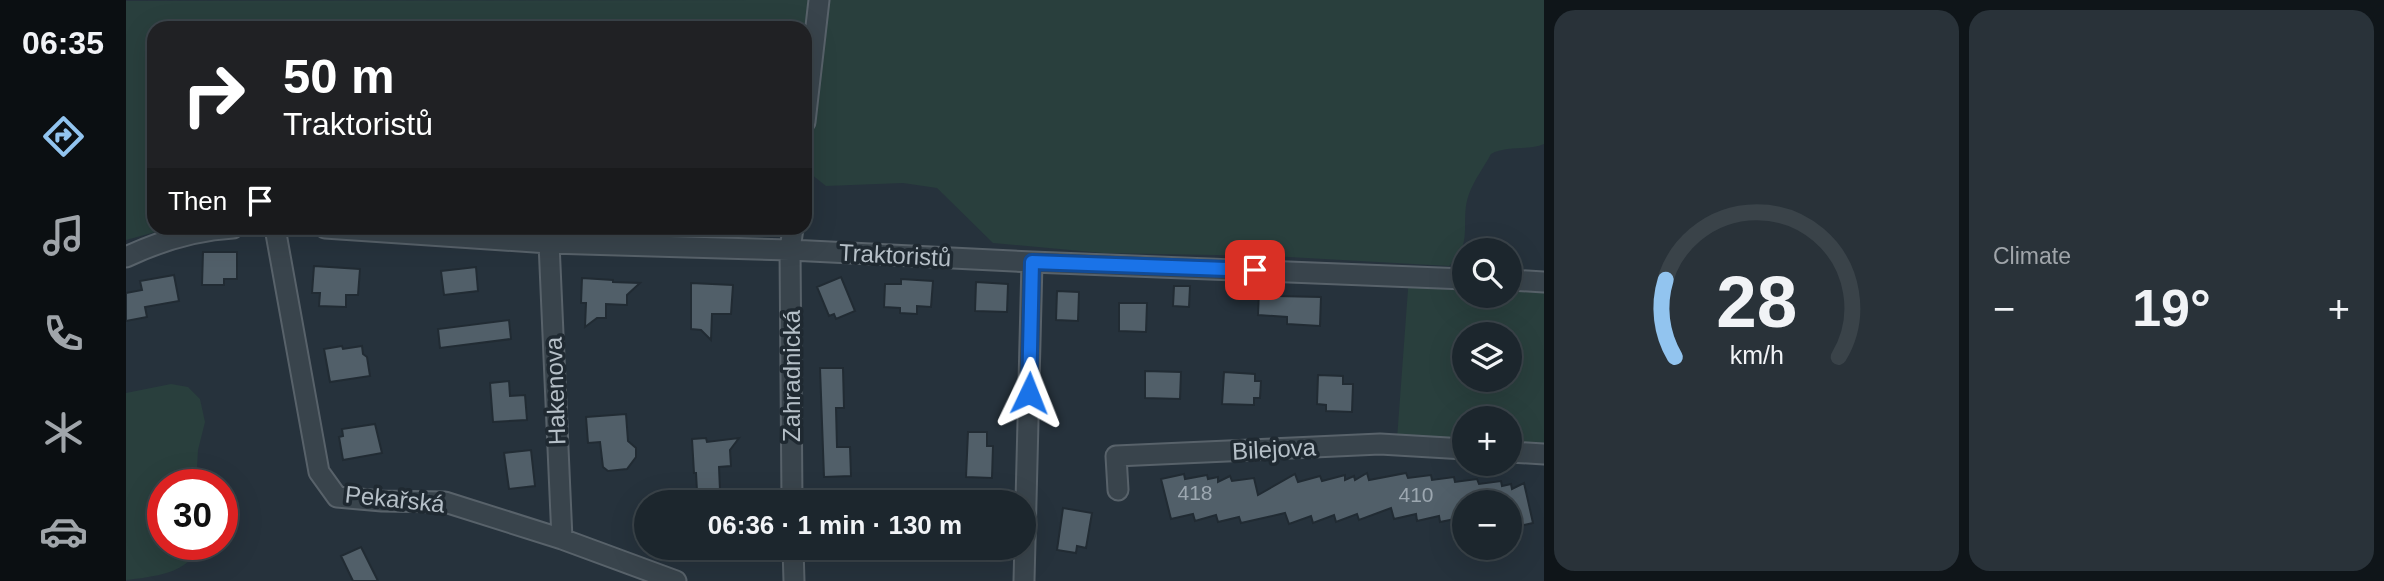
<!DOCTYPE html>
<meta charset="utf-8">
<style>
:root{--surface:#1c262d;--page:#293239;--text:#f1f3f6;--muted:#a0a5aa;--line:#3a4349;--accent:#92c4ef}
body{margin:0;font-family:Arial,sans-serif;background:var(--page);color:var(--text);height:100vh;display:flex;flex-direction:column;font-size:26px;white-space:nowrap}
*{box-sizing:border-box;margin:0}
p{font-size:23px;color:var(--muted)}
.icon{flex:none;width:38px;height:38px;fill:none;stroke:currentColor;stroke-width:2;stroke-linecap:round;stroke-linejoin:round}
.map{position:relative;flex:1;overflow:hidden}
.details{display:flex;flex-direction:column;gap:10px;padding:10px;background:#0f1519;width:840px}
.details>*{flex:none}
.guide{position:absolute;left:21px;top:21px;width:665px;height:214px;border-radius:21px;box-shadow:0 7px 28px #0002,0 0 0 2px var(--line);background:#202124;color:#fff;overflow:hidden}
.controls{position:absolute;left:1326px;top:238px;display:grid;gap:14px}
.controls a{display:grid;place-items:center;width:70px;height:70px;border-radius:50%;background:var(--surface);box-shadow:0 7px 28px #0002,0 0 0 2px var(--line);font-size:35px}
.speed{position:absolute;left:21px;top:469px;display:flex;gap:14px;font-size:35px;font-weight:700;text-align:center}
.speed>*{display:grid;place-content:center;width:91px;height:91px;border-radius:50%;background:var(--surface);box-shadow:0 7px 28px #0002,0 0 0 2px var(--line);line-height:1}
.speed .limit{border:10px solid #d22;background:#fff;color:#111}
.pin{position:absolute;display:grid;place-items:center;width:60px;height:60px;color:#fff;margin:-30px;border-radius:14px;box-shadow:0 4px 10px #0006}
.me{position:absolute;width:77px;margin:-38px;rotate:2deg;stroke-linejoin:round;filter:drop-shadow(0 0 5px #0008)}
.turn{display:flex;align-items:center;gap:24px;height:147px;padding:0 21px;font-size:32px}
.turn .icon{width:91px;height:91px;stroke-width:2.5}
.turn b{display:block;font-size:49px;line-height:60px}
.then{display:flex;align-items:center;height:66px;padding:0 21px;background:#0003;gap:14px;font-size:26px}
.big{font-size:52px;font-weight:700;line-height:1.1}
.details .tile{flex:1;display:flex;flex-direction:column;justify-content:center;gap:10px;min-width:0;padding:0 24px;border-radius:21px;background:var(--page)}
.details .dial{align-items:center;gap:0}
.dial svg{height:182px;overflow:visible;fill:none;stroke:var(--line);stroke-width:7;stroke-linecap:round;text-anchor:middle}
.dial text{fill:var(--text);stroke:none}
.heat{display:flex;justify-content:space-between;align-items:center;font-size:38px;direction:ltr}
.details .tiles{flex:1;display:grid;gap:10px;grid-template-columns:repeat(2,1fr)}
.trip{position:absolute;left:508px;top:490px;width:402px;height:70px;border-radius:35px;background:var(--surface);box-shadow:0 7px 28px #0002,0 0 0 2px var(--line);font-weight:700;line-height:70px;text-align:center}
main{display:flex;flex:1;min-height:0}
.menu{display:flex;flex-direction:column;width:126px;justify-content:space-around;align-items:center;background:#0b0f12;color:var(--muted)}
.menu .icon{width:49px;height:49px}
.menu .selected{color:var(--accent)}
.menu b{font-size:32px;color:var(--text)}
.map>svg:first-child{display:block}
</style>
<main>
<nav class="menu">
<b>06:35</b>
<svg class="icon selected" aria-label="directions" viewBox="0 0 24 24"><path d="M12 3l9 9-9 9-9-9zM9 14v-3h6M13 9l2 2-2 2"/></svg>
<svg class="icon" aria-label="music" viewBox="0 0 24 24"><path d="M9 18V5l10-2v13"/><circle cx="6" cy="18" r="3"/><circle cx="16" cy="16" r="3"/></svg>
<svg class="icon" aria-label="phone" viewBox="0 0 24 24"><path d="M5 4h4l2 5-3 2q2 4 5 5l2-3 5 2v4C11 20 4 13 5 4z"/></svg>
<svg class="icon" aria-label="climate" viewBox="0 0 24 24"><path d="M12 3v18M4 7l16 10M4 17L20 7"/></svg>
<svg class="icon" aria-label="car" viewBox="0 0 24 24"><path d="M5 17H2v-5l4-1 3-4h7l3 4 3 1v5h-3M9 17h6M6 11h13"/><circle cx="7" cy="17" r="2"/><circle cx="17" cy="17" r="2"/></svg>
</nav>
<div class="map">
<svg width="1418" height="581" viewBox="0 0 1418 581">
<rect width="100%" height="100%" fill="#26323c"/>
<path fill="#293f3d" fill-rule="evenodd" d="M683,0l-4,28h-651v200h16l-44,12v-239z
M704,0h714v144c-17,7 -38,1 -53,10 -7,13 -17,26 -22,40 -10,27 6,49 -20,72l-178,-10 -168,-3 -110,-10 -56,-55 -34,-5 -77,3 -15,-12 -5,-9z
M422,228h215l-6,3 -23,6z
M1283,276l56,2v18h45v-17l34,1v163l-34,-1v-24h-45v23l-68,-2zM1339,334h45v46h-45z
M45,384l17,3 12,12 5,23 -7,28 -2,35h-33v59h37c-9,30 -49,33 -74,36v-187z"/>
<path fill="#515f69" stroke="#212b33" stroke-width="2" d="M77,252h34v27h-13v6h-22z
M188,266l46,3 -2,26h-12v12l-27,-1 1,-13h-8z
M350,267l2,24 -34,4 -3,-24z
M48,275l5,26 -34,6 2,10 -21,4v-28l16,-3 -2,-9z
M715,277l14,34 -19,8 -2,-5 -5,2 -12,-29z
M456,278l31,2v2l27,1 -13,12v10l-21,-1v14h-9l-12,9 1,-24h-5z
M775,279l32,2 -2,26 -14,-1v8l-17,-1v-5l-16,-1 1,-23h16z
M850,282l32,2 -1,28 -32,-1z
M565,283l42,2 -2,29h-19l-1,26 -10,-10 -10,-1z
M1048,286h16l-1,21 -16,-1z
M1133,290l19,1 -1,5 44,1 -1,29 -33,-2v-7l-29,-2z
M931,291l22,1 -1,29 -22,-1z
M993,303h28l-1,29 -27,-1z
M383,320l2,19 -71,9 -2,-19z
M216,346l1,3 19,-3 1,8 4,3 3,19 -40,6 -6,-33z
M694,368h23l1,40h-8l1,39h13l1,29 -27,1z
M1019,371l36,1 -1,27 -35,-1z
M1098,372l31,2v7h6l-1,17h-6v7l-32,-1z
M1192,375l25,1v8h10l-1,28 -26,-1v-6l-9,-1z
M383,381l1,15 15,-1 2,25 -34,2 -3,-39z
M500,414l2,27 8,7v9l-9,12 -19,2 -5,-4 -3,-25 -12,1 -2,-26z
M249,424l7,29 -39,7 -4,-23 4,-1 -1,-7z
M842,432h19v14h6l-1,32 -26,-1z
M580,438l1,4 32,-4 -9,12 1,16 -12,1 1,23 -23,1 -1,-18h-2l-2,-34z
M405,450l4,36 -26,3 -5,-36z
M1241,473l2,7 37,-7 2,5 23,-3 1,5 22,-3 1,5 22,-3 2,5 22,-3 1,5 9,-2 1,5 12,-6 9,40 -23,5v-26h-45v15l-25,5 -1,-6 -22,5 -1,-7 -22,5 -3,-11 -32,12 -2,-6 -21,8 -2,-7 -21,8 -2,-7 -22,8 -4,-11 -44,10 -2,-6 -21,5 -2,-7 -21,6 -2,-7 -22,5 -10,-40 23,-5 1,5 22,-4 1,4 10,-2v5l12,-6 2,5 22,-3 4,17 37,-21 3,8 22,-6 2,5 23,-6v5l9,-4 1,4z
M937,508l29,5 -6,35 -9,-2 -1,7 -19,-3z
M235,547l17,34h-25l-12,-25z"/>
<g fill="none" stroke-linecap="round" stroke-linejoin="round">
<g stroke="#58626a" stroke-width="23">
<path id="minor" d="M679,122l14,-122
M149,228l44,244 18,25 45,4 63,1 117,37 114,42
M199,228l224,15 241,7 242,12 433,17
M423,243l13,296
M0,257c32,-15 71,-27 107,-29
M1384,280l34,2
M1384,452l34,2
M992,490l-2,-34 264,-12 85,5
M666,502l-2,-252 3,-22
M667,548l1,33
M898,581l8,-319"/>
</g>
<use href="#minor" stroke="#39444c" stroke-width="19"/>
</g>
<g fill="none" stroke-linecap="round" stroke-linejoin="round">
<g stroke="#114b97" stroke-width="18">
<path id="route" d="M903,393l3,-131 223,8"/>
</g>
<use href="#route" stroke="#1a73e8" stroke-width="12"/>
</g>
<g text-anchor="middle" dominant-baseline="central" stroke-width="7" stroke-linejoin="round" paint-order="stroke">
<g font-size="21" fill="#9ca7b0">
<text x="1069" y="492">418</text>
<text x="1290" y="494">410</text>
</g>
<g font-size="24" fill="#b5bfc7" stroke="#1f2931">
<text transform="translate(769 255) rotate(3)">Traktoristů</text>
<text transform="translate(665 376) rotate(-90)">Zahradnická</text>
<text transform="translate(429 391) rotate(-92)">Hakenova</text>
<text transform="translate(1148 449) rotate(-3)">Bilejova</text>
<text transform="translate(269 499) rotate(6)">Pekařská</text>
</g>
</g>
</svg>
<div class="controls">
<a><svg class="icon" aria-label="search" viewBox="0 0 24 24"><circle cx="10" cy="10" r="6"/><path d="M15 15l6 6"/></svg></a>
<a><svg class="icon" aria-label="layers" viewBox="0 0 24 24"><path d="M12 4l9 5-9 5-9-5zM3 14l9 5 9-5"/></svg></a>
<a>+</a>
<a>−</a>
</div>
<div class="speed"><div class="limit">30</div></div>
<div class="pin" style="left:1129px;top:270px;background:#d93025"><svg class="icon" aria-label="arrive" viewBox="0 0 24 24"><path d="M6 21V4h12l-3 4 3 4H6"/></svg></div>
<svg class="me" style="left:903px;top:393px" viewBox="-20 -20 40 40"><path d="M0-17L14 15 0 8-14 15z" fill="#1a73e8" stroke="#fff" stroke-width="4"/></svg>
<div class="trip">06:36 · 1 min · 130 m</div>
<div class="guide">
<div class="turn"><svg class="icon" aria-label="right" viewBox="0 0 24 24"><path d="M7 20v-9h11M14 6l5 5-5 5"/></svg><div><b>50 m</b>Traktoristů</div></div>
<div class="then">Then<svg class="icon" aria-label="arrive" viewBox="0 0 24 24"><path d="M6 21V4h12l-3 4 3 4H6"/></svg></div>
</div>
</div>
<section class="details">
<div class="tiles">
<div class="tile dial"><svg viewBox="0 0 100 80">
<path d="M14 69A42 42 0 1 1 86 69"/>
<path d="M14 69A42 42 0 0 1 10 35" stroke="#92c4ef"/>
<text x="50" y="56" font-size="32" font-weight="700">28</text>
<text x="50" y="72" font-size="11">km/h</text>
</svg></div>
<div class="tile"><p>Climate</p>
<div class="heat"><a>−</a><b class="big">19°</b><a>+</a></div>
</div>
</div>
</section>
</main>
